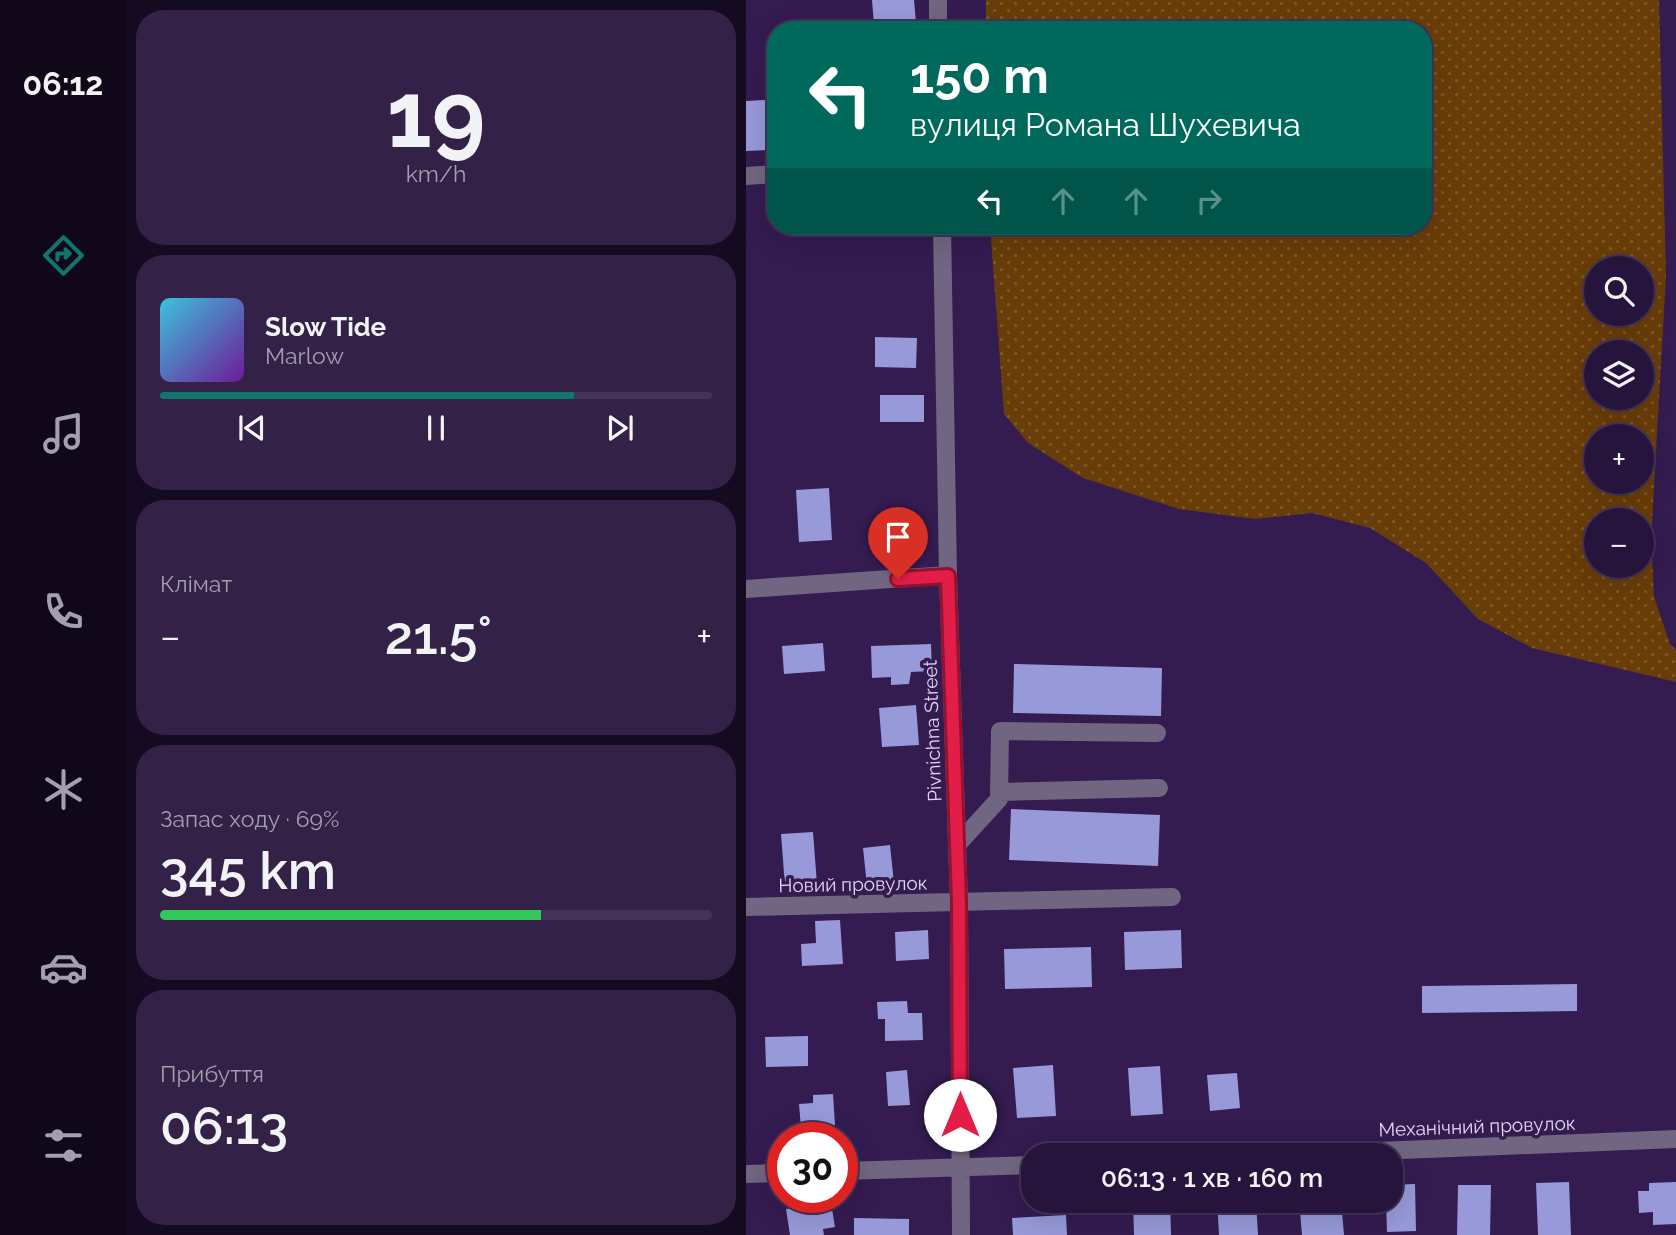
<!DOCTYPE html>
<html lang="uk">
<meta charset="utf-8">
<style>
:root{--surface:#27143c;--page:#332147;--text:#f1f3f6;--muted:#a49eaf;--line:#433356;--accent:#0f766e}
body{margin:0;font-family:Raleway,sans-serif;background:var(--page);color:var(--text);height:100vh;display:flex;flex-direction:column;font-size:26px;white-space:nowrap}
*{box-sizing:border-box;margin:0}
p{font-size:23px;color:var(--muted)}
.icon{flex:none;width:38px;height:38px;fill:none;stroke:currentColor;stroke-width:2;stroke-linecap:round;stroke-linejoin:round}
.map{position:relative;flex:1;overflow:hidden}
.sheet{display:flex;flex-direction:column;gap:10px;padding:10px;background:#150b21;width:620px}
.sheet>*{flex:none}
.hud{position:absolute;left:21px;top:21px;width:665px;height:214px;border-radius:28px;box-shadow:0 7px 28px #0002,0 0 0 2px var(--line);background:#00695c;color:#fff;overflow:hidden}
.fabs{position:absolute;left:838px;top:256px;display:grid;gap:14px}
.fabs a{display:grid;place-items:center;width:70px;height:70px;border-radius:50%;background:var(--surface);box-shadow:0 7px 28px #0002,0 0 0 2px var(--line);font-size:35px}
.speed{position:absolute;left:21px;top:1122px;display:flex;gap:14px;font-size:35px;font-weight:700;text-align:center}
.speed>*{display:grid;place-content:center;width:91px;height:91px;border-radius:50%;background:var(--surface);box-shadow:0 7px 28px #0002,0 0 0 2px var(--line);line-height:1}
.speed .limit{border:10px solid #d22;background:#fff;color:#111}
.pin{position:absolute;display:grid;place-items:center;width:60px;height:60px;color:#fff;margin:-72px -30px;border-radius:50% 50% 50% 0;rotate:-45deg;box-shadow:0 0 7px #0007}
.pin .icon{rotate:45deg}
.me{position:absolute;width:77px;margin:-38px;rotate:0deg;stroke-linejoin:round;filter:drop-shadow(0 0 5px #0008)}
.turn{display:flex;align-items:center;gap:24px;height:147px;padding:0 28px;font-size:32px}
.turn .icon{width:91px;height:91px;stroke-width:2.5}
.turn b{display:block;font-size:49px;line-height:60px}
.lanes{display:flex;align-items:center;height:66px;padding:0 28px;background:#0003;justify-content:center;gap:35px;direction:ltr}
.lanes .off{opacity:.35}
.big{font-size:52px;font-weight:600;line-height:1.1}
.sheet .tile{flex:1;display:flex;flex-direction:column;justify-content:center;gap:10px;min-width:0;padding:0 24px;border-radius:28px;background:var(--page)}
.sheet .dial{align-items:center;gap:0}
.dial b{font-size:91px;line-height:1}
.song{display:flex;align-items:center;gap:21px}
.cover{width:84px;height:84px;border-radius:10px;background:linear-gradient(135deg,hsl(190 70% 55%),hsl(280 70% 35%))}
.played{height:7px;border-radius:4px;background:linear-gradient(90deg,var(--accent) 75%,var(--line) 75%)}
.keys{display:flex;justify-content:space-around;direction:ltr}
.heat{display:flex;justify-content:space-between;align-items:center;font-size:38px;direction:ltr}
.charge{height:10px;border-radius:5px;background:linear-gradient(90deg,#34c759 69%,var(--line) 0)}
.trip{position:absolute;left:275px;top:1143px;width:382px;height:70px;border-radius:28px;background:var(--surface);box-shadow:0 7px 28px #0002,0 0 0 2px var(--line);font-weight:600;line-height:70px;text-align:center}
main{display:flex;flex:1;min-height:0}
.tab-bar{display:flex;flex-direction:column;width:126px;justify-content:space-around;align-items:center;background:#100818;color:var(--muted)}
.tab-bar .icon{width:49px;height:49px}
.tab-bar .active{color:var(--accent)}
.tab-bar b{font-size:32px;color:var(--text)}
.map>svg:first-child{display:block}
</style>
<main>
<nav class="tab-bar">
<b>06:12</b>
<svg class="icon active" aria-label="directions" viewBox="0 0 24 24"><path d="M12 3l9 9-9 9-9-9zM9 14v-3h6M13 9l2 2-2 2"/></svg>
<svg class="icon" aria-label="music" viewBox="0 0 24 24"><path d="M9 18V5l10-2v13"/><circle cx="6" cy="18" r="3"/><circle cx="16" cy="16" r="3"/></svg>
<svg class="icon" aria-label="phone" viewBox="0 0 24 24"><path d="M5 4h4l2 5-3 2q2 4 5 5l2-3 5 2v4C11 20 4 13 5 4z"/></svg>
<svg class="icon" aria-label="climate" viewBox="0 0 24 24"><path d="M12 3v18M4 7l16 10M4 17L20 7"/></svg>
<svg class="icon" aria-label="car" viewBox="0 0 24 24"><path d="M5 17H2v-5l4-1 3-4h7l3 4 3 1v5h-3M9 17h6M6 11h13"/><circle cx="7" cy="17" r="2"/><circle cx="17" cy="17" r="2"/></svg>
<svg class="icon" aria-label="filters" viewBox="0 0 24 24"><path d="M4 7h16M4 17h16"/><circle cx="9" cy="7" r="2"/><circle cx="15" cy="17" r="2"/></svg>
</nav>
<section class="sheet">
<div class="tile dial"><b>19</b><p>km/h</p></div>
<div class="tile">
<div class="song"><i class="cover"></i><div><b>Slow Tide</b><p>Marlow</p></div></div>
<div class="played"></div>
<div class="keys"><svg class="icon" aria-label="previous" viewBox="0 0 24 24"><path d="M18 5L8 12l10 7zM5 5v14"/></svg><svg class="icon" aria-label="pause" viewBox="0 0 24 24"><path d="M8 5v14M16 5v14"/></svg><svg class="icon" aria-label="next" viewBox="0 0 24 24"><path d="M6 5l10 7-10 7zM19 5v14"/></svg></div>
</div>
<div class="tile"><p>Клімат</p>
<div class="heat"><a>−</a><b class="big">21.5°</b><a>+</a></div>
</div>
<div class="tile"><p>Запас ходу · 69%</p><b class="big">345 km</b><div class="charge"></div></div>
<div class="tile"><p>Прибуття</p><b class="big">06:13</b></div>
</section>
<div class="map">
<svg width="931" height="1235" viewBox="0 0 931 1235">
<defs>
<pattern id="park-dots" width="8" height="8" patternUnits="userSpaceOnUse" patternTransform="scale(1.75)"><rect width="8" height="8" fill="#693d08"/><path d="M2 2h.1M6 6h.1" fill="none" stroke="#7e582d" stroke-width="1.8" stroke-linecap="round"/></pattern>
</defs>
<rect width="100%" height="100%" fill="#341b50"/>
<path fill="url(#park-dots)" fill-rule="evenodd" d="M240,0h673l7,276 -15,262 3,59 16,47 6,6v32l-144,-34 -54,-29 -52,-56 -56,-35 -58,-15 -57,6 -76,-10 -96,-31 -55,-35 -24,-29 -14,-188h433v-196h-437zM850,268h46v45h-46zM850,352h46v45h-46zM850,436h46v45h-46zM850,520h46v45h-46z"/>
<path fill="#9799d9" d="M126,0h42l2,23 -42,2z
M19,100l2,50 -21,1v-50z
M74,226h31v4l-31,-1z
M129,226h42v3h-42z
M129,337l42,1 -1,30 -41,-1z
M134,395h44v27h-44z
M83,488l3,52 -33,2 -3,-52z
M77,643l2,28 -41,3 -2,-28z
M185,644l1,27 -21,1 -2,12 -18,1v-8l-19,1 -1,-32z
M268,664l148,4 -1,48 -148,-3z
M170,705l3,40 -37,2 -3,-39z
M265,809l149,6 -2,51 -149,-6z
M67,832l4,52 -32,2 -4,-52z
M144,845l4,38 -27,3 -4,-38z
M94,920l3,44 -41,2 -1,-22 15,-1 -1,-22z
M182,930l1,29 -33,2 -1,-29z
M435,930l1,38 -57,2 -1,-38z
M345,947l1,40 -87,2 -1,-40z
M831,984v27l-155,2v-27z
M161,1001l1,12h14l1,27 -38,1v-22h-7l-1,-17z
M62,1036v30l-42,1 -1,-30z
M307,1065l3,51 -39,2 -4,-50z
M414,1066l3,48 -32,2 -3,-48z
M161,1070l3,35 -22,1 -2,-34z
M491,1073l3,35 -30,3 -3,-36z
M87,1094l2,31 -34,3 -2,-24 14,-1v-8z
M823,1182l2,53h-33l-2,-52z
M931,1182v42l-24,1v-13l-14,1 -1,-22h11v-8z
M669,1184l1,47 -29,1 -1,-32h4v-15z
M712,1185h33l-1,50h-33z
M387,1200h37l1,35h-37z
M471,1200h39l2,35h-39z
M553,1200h42l3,35h-42z
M85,1203l4,24 -12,2 1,6h-34l-4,-26z
M320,1215l1,20h-54l-1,-17z
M108,1218l55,1v16h-55z"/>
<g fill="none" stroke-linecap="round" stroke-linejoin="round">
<path stroke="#716681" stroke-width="18" d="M192,0v30
M0,176l30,-2
M196,226l6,349 11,328 2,332
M0,589l202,-14
M254,792l159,-4
M211,845l42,-46 1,-68 157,2
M0,907l426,-10
M533,1155l398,-16
M96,1171l191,-6
M0,1174l37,-1"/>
</g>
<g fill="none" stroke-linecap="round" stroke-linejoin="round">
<g stroke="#92132f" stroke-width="18">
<path id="route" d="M152,579l50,-3 11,326 1,213"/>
</g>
<use href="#route" stroke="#e11d48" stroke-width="12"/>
</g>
<g text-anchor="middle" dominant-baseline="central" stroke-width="7" stroke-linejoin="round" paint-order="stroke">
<g font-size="19" fill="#e1d4f5" stroke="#341b50">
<text transform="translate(186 731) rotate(-92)">Pivnichna Street</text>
<text transform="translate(107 884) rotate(-1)">Новий провулок</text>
<text transform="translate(731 1126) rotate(-2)">Механічний провулок</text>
</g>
</g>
</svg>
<div class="fabs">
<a><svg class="icon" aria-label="search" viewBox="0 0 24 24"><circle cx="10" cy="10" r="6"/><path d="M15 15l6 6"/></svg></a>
<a><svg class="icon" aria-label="layers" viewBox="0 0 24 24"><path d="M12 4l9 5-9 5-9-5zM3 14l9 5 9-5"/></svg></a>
<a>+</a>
<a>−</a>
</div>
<div class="speed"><div class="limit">30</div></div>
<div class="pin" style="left:152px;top:579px;background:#d93025"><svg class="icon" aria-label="arrive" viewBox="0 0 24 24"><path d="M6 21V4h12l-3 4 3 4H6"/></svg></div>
<svg class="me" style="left:214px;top:1115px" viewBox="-20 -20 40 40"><circle r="19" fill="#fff"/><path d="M0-13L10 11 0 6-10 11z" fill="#e11d48"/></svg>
<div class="trip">06:13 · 1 хв · 160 m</div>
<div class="hud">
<div class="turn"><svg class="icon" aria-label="left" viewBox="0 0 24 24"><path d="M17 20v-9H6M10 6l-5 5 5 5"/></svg><div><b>150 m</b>вулиця Романа Шухевича</div></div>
<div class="lanes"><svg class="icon" aria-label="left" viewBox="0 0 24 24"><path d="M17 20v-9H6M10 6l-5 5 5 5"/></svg><svg class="icon off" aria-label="ahead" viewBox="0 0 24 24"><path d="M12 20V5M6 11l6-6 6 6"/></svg><svg class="icon off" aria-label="ahead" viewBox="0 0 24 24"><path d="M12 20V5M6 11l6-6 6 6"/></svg><svg class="icon off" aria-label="right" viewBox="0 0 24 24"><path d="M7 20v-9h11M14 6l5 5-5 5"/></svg></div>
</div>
</div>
</main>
